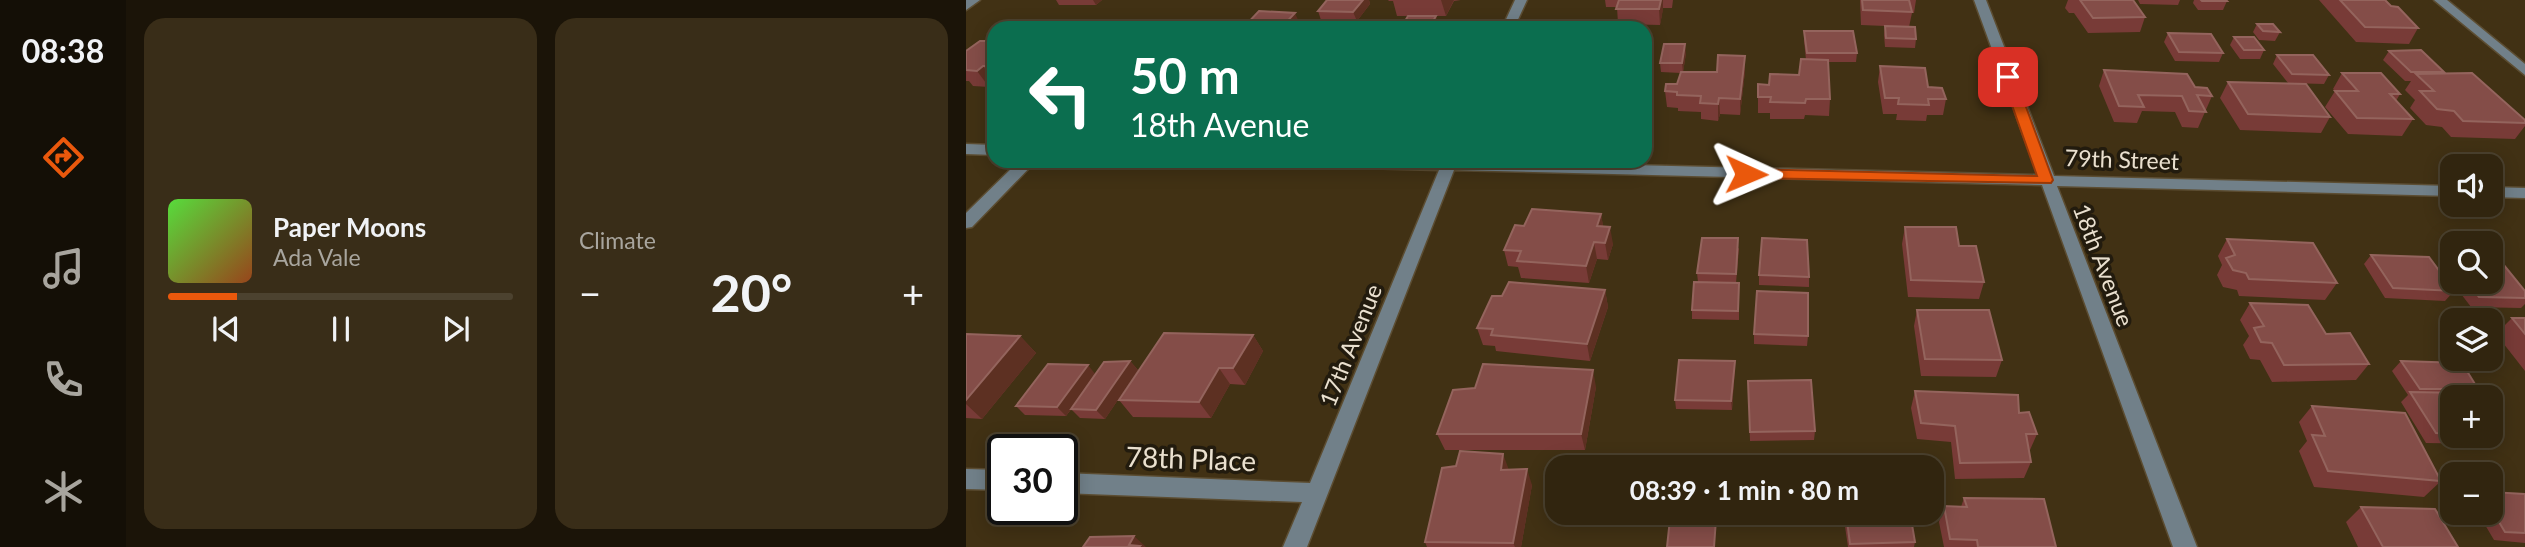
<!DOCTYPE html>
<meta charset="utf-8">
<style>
:root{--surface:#31250f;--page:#392d18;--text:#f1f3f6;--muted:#a8a59e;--line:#4c422f;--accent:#ea580c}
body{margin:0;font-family:Lato,sans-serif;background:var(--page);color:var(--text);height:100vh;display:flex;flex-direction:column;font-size:26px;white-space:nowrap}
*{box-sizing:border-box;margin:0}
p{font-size:23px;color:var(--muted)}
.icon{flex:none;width:38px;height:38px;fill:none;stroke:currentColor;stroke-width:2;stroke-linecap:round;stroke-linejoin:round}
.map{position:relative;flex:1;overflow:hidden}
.details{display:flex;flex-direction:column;gap:18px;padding:18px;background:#1b1408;width:840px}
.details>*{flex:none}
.guide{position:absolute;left:21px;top:21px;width:665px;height:147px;border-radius:21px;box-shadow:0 4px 18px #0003,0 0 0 2px var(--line);background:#0b6e4f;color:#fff;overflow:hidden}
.fabs{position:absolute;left:1474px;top:154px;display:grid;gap:14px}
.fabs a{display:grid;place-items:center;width:63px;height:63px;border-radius:14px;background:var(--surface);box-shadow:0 4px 18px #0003,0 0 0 2px var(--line);font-size:35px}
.speed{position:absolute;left:21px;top:434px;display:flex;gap:14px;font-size:35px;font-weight:700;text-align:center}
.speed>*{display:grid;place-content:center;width:91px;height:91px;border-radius:50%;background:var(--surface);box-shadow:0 4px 18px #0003,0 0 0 2px var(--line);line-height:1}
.speed .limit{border:4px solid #111;border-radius:10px;background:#fff;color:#111}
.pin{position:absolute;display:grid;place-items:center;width:60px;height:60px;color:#fff;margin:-30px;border-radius:14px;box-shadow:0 4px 10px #0006}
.me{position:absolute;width:77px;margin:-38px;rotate:91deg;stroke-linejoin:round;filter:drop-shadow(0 0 5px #0008)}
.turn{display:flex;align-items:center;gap:24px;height:147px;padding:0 28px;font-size:32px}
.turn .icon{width:91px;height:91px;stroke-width:2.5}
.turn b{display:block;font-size:49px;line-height:60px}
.big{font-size:52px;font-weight:700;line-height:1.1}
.details .card{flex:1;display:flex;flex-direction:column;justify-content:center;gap:10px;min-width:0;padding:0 24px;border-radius:21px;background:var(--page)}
.song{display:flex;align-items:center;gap:21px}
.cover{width:84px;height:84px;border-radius:10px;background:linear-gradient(135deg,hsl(110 70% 55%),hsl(20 70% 35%))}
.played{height:7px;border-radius:4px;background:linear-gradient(90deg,var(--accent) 20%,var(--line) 20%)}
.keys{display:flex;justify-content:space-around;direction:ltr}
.heat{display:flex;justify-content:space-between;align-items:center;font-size:38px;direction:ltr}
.details .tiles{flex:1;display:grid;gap:18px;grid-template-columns:repeat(2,1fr)}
.trip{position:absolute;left:579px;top:455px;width:399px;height:70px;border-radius:21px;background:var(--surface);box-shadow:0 4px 18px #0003,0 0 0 2px var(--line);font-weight:700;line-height:70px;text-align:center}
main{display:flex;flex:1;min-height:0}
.tabs{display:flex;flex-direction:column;width:126px;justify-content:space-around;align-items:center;background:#140f06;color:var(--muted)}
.tabs .icon{width:49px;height:49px}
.tabs .current{color:var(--accent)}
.tabs b{font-size:32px;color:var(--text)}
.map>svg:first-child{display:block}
</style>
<main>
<nav class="tabs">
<b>08:38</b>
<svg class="icon current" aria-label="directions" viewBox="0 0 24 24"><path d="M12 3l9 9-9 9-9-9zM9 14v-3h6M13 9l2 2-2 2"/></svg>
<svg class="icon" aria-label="music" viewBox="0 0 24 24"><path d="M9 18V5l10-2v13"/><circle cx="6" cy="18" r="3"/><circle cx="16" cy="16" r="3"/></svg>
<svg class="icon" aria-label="phone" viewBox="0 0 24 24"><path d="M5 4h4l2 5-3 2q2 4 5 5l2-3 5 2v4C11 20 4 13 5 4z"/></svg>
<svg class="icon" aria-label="climate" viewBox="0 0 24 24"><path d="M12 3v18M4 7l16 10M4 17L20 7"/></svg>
</nav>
<section class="details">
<div class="tiles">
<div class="card">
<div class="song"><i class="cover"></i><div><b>Paper Moons</b><p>Ada Vale</p></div></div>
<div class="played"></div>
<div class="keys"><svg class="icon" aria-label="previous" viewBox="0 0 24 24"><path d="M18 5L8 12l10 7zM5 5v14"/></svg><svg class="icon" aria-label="pause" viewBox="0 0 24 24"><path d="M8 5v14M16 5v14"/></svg><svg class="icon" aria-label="next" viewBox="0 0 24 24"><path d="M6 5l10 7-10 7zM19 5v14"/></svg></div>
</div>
<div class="card"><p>Climate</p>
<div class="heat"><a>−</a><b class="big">20°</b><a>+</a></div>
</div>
</div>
</section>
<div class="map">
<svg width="1559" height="547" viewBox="0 0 1559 547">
<rect width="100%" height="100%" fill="#413114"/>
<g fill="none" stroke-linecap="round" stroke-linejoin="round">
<g stroke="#5c4d32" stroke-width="3">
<path id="minor" d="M0,0h14l-14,10z
M549,0h12l-13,28h-12z
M1008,0h12l68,176 398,10v10l-395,-10 140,361h-24l-131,-362 -588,-15 -147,377h-24l19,-45 -240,-9v-20l248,10 129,-313 -151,-4 -8,-5h191l567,14z
M1468,0h13l78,64v11z
M0,144l28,1v10l-28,-1z
M53,161h17l-64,66 -6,1v-15z
M1524,187l35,1v10l-35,-1z
M0,469l37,1v20l-37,-1z"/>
</g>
<use href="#minor" fill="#718089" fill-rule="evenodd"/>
</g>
<path fill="#783b37" d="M90,0h46l-6,5h-37z
M361,0h42l1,4 -13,17 -36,-1 -3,-9z
M422,0h73l-7,1 -8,15h-49l-4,-15h-4z
M639,0h68l-1,8h-9l-3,17 -42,-1 -1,-17h-11z
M894,0h56l-2,13h-2l-3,14 7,12 -1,9 -30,-1 -1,-12 1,-9 -24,-1z
M1102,0h65l12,17 -5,15 -52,1 -14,-20h-5l-4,-5z
M1172,0h42l-2,5 -38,-1z
M1228,0h32l1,1 -4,9h-25l-5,-7z
M1353,0h67l5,6 27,22 -9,16 -53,-2z
M1291,24l23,8 -5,9 -16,-1 -6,-8z
M838,31l53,22 -1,9h-28l2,37 -1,17 -24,-1 -1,4h-34v-6h-12v-29l11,1 30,-10 7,-15 -2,-20z
M1202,33l55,20 -4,9 -44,-1 -11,-19z
M1268,37l30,13 -4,9h-20l-10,-14z
M28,41v41l-5,5 -16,-1 -4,-5h-3v-30z
M1423,51l55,21 -1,2 82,46v6l-10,13 -64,-2 -9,-10 -16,-2 -16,-17 5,-8 -10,-10 6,-9h-6l-22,-21z
M720,53l-3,19 62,-1 -5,44 -20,-1 -2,7 -17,-2v-7l-23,-1v-3l-11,-1 -2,-16 12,-7 4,-11 -20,-1 -1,-9z
M1311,55l52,20 -5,9 -36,-1 -15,-19z
M914,66l48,21 18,12 -3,16h-16l-1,6 -30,-1 1,-6h-14l-5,-32z
M1138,70l91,17 17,9 -14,32 -16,-1 -7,-15 -33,-1 -5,12 -23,-1 -15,-36z
M1376,73l58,21 -4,7 17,18 -11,17 -54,-2 -23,-27 10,-16 -2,-2z
M1262,82l102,35 -9,16 -81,-3 -20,-32z
M635,214l2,13 10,17 -5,16 -11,-1 -8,24 -68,-5 -3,-11 -10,-1 -4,-16 20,-24z
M939,227l54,19 25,36 -5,17 -71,-2 -6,-53z
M1261,239l110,44 -12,17 -86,-4 -2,-6 -14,-3 -6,-12 5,-10 -4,-9z
M773,248l-3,35h3v37l-47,-1v-9l6,-28 -1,-9z
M1405,255l83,36 -9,10 -60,-3 -21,-34z
M1482,257h4v25l-12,-16z
M793,275l50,2v10l-50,-2z
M1486,282h38l35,9v13l-4,4 -50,-1z
M639,290l3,17 -18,54 -94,-10 -1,-5 -12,-1 -6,-17 25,-32z
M1284,303l76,31 43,30 -13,16 -84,2 -12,-22 -10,-1 -7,-14 6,-9 -9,-16z
M951,310l85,50 -6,17 -75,-1 -7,-50z
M1546,318h13v53l-29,-37z
M0,334l54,2 16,17 -54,66 -16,-1z
M788,334l54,2 -1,10 -53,-2z
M287,335l10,16 -18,34 -15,-1 -19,34 -78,-1 -14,-17z
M164,361l8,9 -33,49 -25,-1 -9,-9 5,-6 -10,13 -41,-1 -9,-9z
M769,361l-3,49 -56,-1 -1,-9z
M1435,361l77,28 -8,8h-18v39h38v-10l7,8 -10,10 -61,-1 -25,-41 7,-7 -16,-24z
M782,381l67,50 -1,9 -64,1z
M630,387l-11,63h-140l-8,-16z
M949,391l104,22 18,21 -7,16h-1l2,12 -7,16 -69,1 -4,-37 -34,-3 -6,-31z
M1346,406l129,75 -17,16 -110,-10 -15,-36 8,-10 -8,-19z
M543,470l23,15 -11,62h-94l-2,-5z
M1524,492l35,2v49l-31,-3 -16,-27h12z
M998,498l92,49h-112l-5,-25 5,-16 17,1z
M1395,507l97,40h-100l-12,-25z
M877,513h67l5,29 -1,5h-66z"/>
<path fill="#5d3022" d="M127,0h9l-6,5z
M397,0h6l1,4 -13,17 -4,-9z
M475,0h13l-8,16z
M695,0h2v10l-3,15 -1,-16z
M329,13l4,9 -6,6h-12z
M470,16l2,9 -1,3h-8z
M719,44l1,9 -3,20 -1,-10z
M779,56v15l-5,44v-16z
M17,66l11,15v1l-5,5 -12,-16z
M753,98l1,16 -2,7v-17z
M635,214l3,17 -7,-5z
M644,227l3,17 -5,16 -3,-17z
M628,242l3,17 -8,24 -3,-17z
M639,290l3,17 -18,54 -3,-17z
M287,335l10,16 -18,34 -12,-17z
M54,336l16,17 -54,66 -16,-15v-4z
M164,361l8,9 -33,49 -9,-9z
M769,361v9l-3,40 -1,-9z
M122,365l8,10 -30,41 -9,-9z
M253,368l11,16 -19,34 -12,-16z
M627,370l3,17 -11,63 -4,-16z
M537,454l6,16h-8z
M561,469l5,16 -11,62h-6l-2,-4z
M168,536l12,11h-15l-2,-2z"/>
<path fill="#844d48" stroke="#94645d" stroke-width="2" d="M361,0h36l-10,12 -35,-1z
M653,0h42l-2,9h-43z
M896,0h47l3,12 -49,-2z
M1114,0h53l12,17 -52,1z
M1235,0h25l1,1h-25z
M1374,0h45l6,6 7,1 20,21 -53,-1z
M293,11l36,2 -14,15h-38z
M442,16h28l-7,12h-28z
M1291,24h16l7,8 -17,-1z
M919,26l30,1 1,12 -30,-1z
M838,31h49l4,22h-50z
M1202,33l43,1 12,19 -44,-1z
M1268,37h20l10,13h-20z
M14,41h14v25h-11l-6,5 -11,-1v-19z
M698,44h21l-3,19h-22z
M1455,50l23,22h-33l-22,-21z
M752,55l27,1 -5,43 -21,-1 -1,6 -18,-1 1,-7 -24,-1v-3l-12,-1 1,-7h11l4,-12h36z
M1311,55h36l16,20 -37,-1z
M835,59l27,1 2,39h-24l-1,4 -35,-1 1,-5h-13v-13l11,1 1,-11 29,1z
M914,66l45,2 3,19 14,1 4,11h-18l1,6 -31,-1 1,-6h-14z
M1138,70l83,4 8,13 12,1 5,8 -15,-1 9,17 -17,-1 -7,-15 -44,-1 6,12 -25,-1z
M1376,73h39l19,21h-10l23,25 -56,-1 -22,-27h23z
M1506,73l53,47v3l-62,-2 -9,-10 -17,-2 -17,-18h14l-18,-17z
M1262,82l78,2 24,33 -82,-3z
M566,209l69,5 -4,12 13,1 -5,16 -11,-1 -8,24 -69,-5 4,-10 -17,-1 11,-25 9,1z
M939,227h51l3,19h17l8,36 -73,-2z
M736,238h36l-2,36 -39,-1z
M796,238l45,2 2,37 -50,-2z
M1261,239l86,4 24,40 -88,-4 -3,-6 -13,-3 -7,-12 9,-3z
M1405,255l58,2 25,34 -61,-3z
M1524,258l9,1 26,32v7l-46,-1 -12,-15h23z
M543,282l96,8 -18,54 -96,-9 2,-6 -16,-1 15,-32h10z
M728,282l45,1 -1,28 -46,-1z
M791,291l51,2v43l-54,-2z
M1284,303l58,2 18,29 24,-1 19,31 -85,1 -12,-22 -11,-1 -7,-14 10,-2z
M951,310h72l13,50 -77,-1z
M1546,318h13v16z
M198,333l89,2 -20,33h-14l-20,34 -80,-2z
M0,334l54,2 -54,64z
M713,360l56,1 -4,40 -56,-1z
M164,361l-34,49 -25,-1 33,-47z
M1435,361l61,2 16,26h-58z
M82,364l40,1 -31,42 -41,-1z
M517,364l110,6 -12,64h-144l16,-44 22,-2z
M845,380l4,51 -65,1 -2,-51z
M949,391l103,4 1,18 10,-1 8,22h-11l5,28 -71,1 -5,-37 -34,-3z
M1444,392l55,1 3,4h-16v37l-16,-1z
M1346,406l93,7 36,68 -113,-10 -16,-36 13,1z
M1524,426l7,8h-7z
M494,451l43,3 -2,16 26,-1 -14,74 -88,-1 17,-74 14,-2z
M1524,492l35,2v39l-20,-1 -15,-25z
M998,498l80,1 12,48h-78l-1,-7 -27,-1 -6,-33 23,1z
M1395,507l74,2 23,38h-75z
M880,513h64l5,29 -65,2z
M704,519h46l-2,28h-47z
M168,536l-5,9 11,1 -1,1h-56l7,-10z"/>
<path fill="#ea580c" stroke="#983908" stroke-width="2" d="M1042,74l7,3 38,103 -2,3 -305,-5 -7,-4 7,-5 291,7 -35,-99z"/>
<g text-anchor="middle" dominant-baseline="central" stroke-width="7" stroke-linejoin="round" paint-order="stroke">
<g font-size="23" fill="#eae0cf" stroke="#221b0e">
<text transform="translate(1156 159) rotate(2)">79th Street</text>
<text transform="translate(1138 265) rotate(69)">18th Avenue</text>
<text transform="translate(384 345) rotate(-68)">17th Avenue</text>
</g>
<g font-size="28" fill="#eae0cf" stroke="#221b0e">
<text transform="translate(225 458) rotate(2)">78th Place</text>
</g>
</g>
</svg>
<div class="fabs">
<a><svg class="icon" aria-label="sound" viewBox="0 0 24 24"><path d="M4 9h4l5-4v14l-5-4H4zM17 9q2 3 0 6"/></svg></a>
<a><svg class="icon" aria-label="search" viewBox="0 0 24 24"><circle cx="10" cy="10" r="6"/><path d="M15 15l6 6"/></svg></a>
<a><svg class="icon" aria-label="layers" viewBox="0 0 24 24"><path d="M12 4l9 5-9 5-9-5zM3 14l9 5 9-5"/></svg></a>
<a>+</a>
<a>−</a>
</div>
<div class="speed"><div class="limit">30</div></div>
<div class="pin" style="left:1042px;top:77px;background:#d93025"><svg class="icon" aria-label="arrive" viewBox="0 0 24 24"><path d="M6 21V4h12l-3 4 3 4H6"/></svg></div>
<svg class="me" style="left:780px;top:174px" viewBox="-20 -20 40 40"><path d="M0-17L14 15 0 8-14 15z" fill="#ea580c" stroke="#fff" stroke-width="4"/></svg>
<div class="trip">08:39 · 1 min · 80 m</div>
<div class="guide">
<div class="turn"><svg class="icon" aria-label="left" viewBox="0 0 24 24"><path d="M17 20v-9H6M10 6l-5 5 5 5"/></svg><div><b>50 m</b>18th Avenue</div></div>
</div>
</div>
</main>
